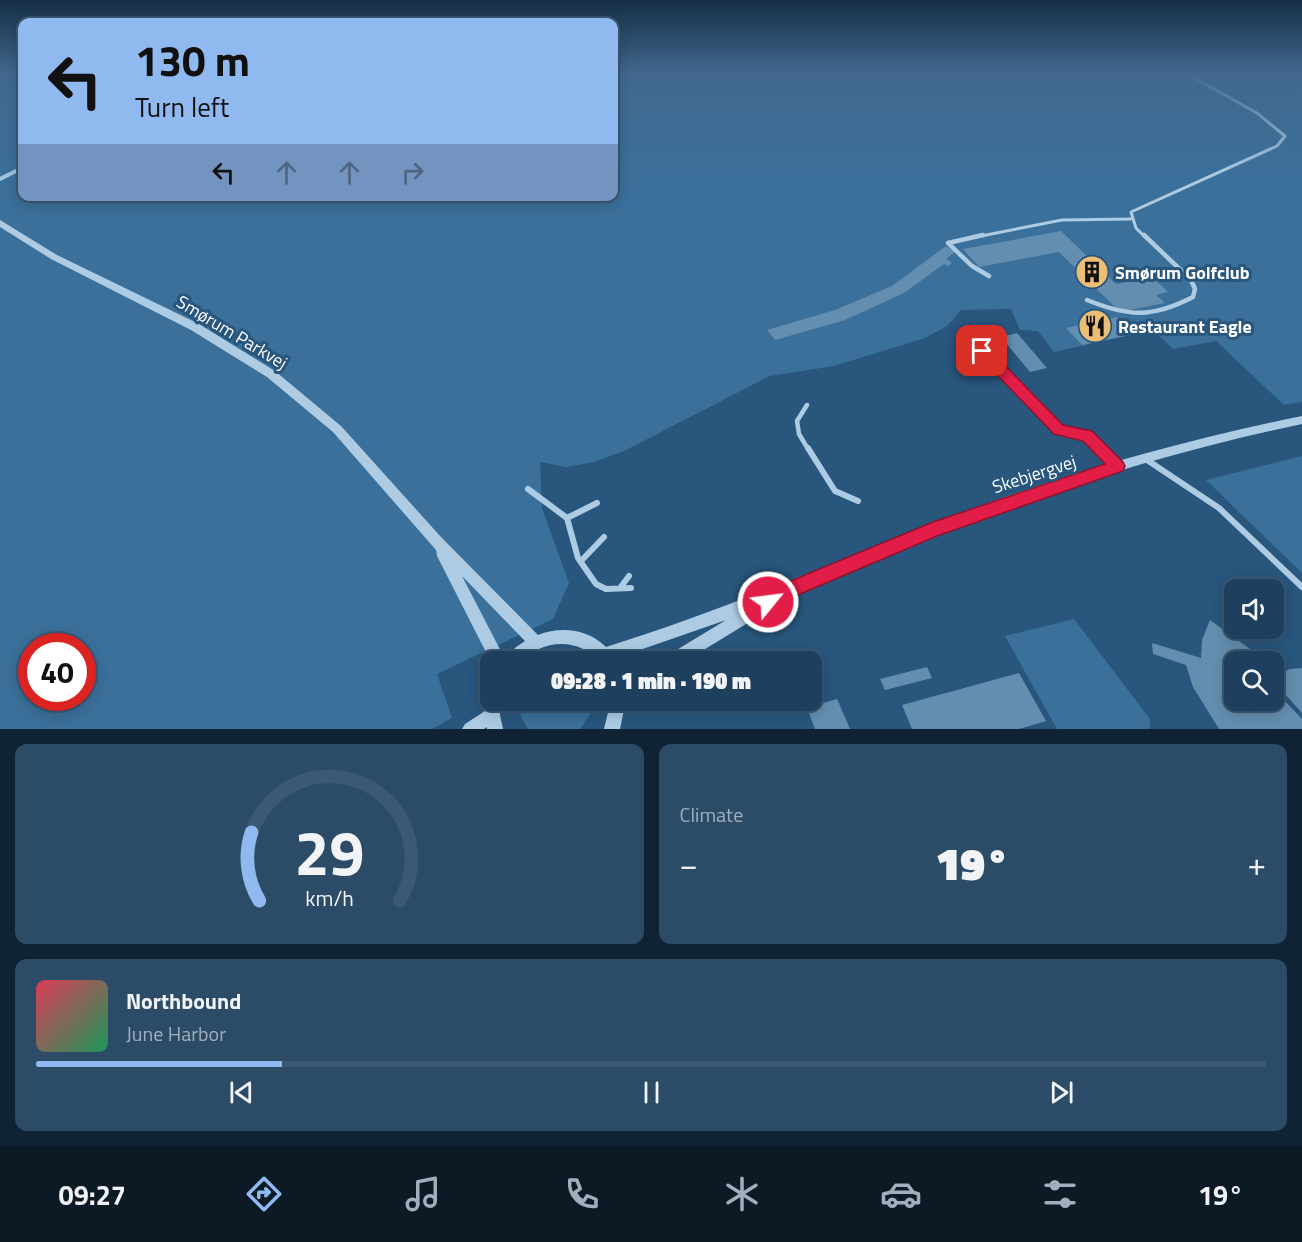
<!DOCTYPE html>
<meta charset="utf-8">
<style>
:root{--surface:#1e405e;--page:#2b4b67;--text:#f1f3f6;--muted:#a1afbc;--line:#3c5973;--accent:#90b9f0}
body{margin:0;font-family:"Titillium Web",sans-serif;background:var(--page);color:var(--text);height:100vh;display:flex;flex-direction:column;font-size:22px;white-space:nowrap}
*{box-sizing:border-box;margin:0}
p{font-size:20px;color:var(--muted)}
.icon{flex:none;width:33px;height:33px;fill:none;stroke:currentColor;stroke-width:2;stroke-linecap:round;stroke-linejoin:round}
.map{position:relative;height:729px;overflow:hidden}
.drawer{display:flex;flex-direction:column;gap:15px;padding:15px;background:#102334;flex:1}
.drawer>*{flex:none}
.banner{position:absolute;left:18px;top:18px;width:600px;height:183px;border-radius:12px;box-shadow:0 3px 15px #0003,0 0 0 2px var(--line);background:#90b9f0;color:#111;overflow:hidden}
.buttons{position:absolute;left:1224px;top:579px;display:grid;gap:12px}
.buttons a{display:grid;place-items:center;width:60px;height:60px;border-radius:12px;background:var(--surface);box-shadow:0 3px 15px #0003,0 0 0 2px var(--line);font-size:30px}
.speed{position:absolute;left:18px;top:633px;display:flex;gap:12px;font-size:30px;font-weight:700;text-align:center}
.speed>*{display:grid;place-content:center;width:78px;height:78px;border-radius:50%;background:var(--surface);box-shadow:0 3px 15px #0003,0 0 0 2px var(--line);line-height:1}
.speed .limit{border:9px solid #d22;background:#fff;color:#111}
.pin{position:absolute;display:grid;place-items:center;width:51px;height:51px;color:#fff;margin:-26px;border-radius:12px;box-shadow:0 3px 9px #0006}
.me{position:absolute;width:66px;margin:-33px;rotate:61deg;stroke-linejoin:round;filter:drop-shadow(0 0 4px #0008)}
.turn{display:flex;align-items:center;gap:21px;height:126px;padding:0 18px;font-size:27px}
.turn .icon{width:78px;height:78px;stroke-width:2.5}
.turn b{display:block;font-size:42px;line-height:51px}
.lanes{display:flex;align-items:center;height:57px;padding:0 18px;background:#0003;justify-content:center;gap:30px;direction:ltr}
.lanes .off{opacity:.35}
.big{font-size:45px;font-weight:800;line-height:1.1}
.drawer .tile{flex:1;display:flex;flex-direction:column;justify-content:center;gap:9px;min-width:0;padding:0 21px;border-radius:12px;background:var(--page)}
.drawer .dial{align-items:center;gap:0}
.dial svg{height:156px;overflow:visible;fill:none;stroke:var(--line);stroke-width:7;stroke-linecap:round;text-anchor:middle}
.dial text{fill:var(--text);stroke:none}
.song{display:flex;align-items:center;gap:18px}
.cover{width:72px;height:72px;border-radius:9px;background:linear-gradient(135deg,hsl(350 70% 55%),hsl(150 70% 35%))}
.played{height:6px;border-radius:3px;background:linear-gradient(90deg,var(--accent) 20%,var(--line) 20%)}
.keys{display:flex;justify-content:space-around;direction:ltr}
.heat{display:flex;justify-content:space-between;align-items:center;font-size:33px;direction:ltr}
.drawer .tiles{flex:1;display:grid;gap:15px;grid-template-columns:1fr 1fr}
.tile:last-child{grid-column:span 2}
.trip{position:absolute;left:480px;top:651px;width:342px;height:60px;border-radius:12px;background:var(--surface);box-shadow:0 3px 15px #0003,0 0 0 2px var(--line);font-weight:800;line-height:60px;text-align:center}
.dock{display:flex;height:96px;justify-content:space-around;align-items:center;background:#0c1a26;color:var(--muted)}
.dock .icon{width:42px;height:42px}
.dock .current{color:var(--accent)}
.dock b{font-size:27px;color:var(--text)}
.map>svg:first-child{display:block}
</style>
<div class="map">
<svg width="1302" height="729" viewBox="0 0 1302 729">
<rect width="100%" height="100%" fill="#28567d"/>
<path fill="#3b709a" fill-rule="evenodd" d="M0,75h22v121h592v-121h688v327l-18,3 -68,-64 -43,8 -20,-19 -99,22 -16,-21 -18,-1 -9,-21 -50,1 -14,16 -22,12 -91,28 -64,10 -146,75 -30,11 -28,5 -26,-5 2,46 27,75 -16,36 -116,55 15,44 -20,11h-432zM32,646h50v52h-50z
M1302,456v117l-96,-93z
M1074,619l76,100v10h-93l-52,-93z
M519,701l75,-1v1l-3,12 -11,16h-52l-7,-12z"/>
<g fill="none" stroke-linecap="round" stroke-linejoin="round">
<path stroke="#a2c8e5" stroke-width="4" d="M0,179l22,-11"/>
</g>
<path fill="#648eaf" d="M1061,231l55,53 36,-7 16,15 -12,3 9,8 -45,9 -61,-60 -80,15 -16,-18z
M946,246l9,6 -9,7 6,4 -4,3 -4,-2 -40,29 -59,27 -70,20 -8,-10 68,-20 57,-24z
M1117,317l17,17 -52,11 -16,-17z
M1017,333l30,35 -17,4 -29,-35z
M1210,620l58,42h-34v38h40v-34l2,2 -2,11 6,17 22,23v10h-83l-26,-42 -7,-22 -33,-11 -1,-11 49,15 1,-18z
M927,667l5,11 -47,12 -5,-11z
M1302,668v45l-17,-19 -3,-11 1,-9 6,-5z
M1019,673l27,48 -27,8h-107l-10,-24z
M837,699l13,30h-35l-8,-21z"/>
<g fill="none" stroke-linecap="round" stroke-linejoin="round">
<path stroke="#adcce4" stroke-width="3" d="M976,237l86,-17 69,-1
M1145,237l-9,-9 -5,-16 146,-66 8,-10 -28,-23 -68,-38"/>
<path stroke="#adcce4" stroke-width="4.5" d="M948,243l35,-8
M948,243l24,23 17,10
M1087,300c42,17 65,18 106,-3l2,-8 -4,-9 -47,-45
M982,351l77,79 28,5 14,14
M807,405l-10,16 2,13 9,15"/>
<path stroke="#adcce4" stroke-width="6" d="M808,448l27,43 23,10
M1099,448l17,17
M1147,460l72,48 83,79
M528,489l39,29 11,40 18,26 10,5 25,-1
M567,518l30,-15
M581,561l23,-24
M620,588l9,-12"/>
<path fill="#adcce4" fill-rule="evenodd" d="M0,220l57,35 142,69 76,47 66,55 100,111 97,98c23,-9 50,-6 68,12 120,-37 234,-88 352,-133 112,-42 227,-74 344,-98v8c-99,21 -195,48 -290,82 -82,29 -162,64 -242,97l-1,7 -85,52h-21l2,-5 61,-37 -112,39 1,3h-16c-14,-18 -39,-23 -60,-13 -6,3 -13,11 -19,13 -9,1 -20,0 -29,0l-54,-106 -1,-6 -103,-118 -66,-55 -76,-47 -140,-71 -51,-32zM462,576l63,65 -9,6 -11,12z
M490,694v6h10v15l3,14h-16v-2l-3,2h-22l3,-5 20,-13 3,-16z
M611,700h15l-6,29h-16z"/>
</g>
<linearGradient id="sky" x2="0" y2="1"><stop stop-color="#162f45"/><stop offset="0.42" stop-color="#42688f"/><stop offset="1" stop-color="#42688f" stop-opacity="0"/></linearGradient>
<rect width="1302" height="177" fill="url(#sky)"/>
<path fill="#e11d48" stroke="#92132f" stroke-width="1.5" d="M982,346l5,1 76,78 29,6 31,31 2,4 -2,5 -186,65 -144,61 -25,14 -6,-3 -3,-6 3,-6 19,-11 152,-63 172,-58 -22,-23 -29,-7 -77,-80v-7z"/>
<defs>
<g id="building-disc" transform="scale(1.725)"><circle r="9.5" fill="#ecbd74" stroke="#28567d"/><path d="M-4-6H4V6H1V3H-1V6H-4ZM-2.5-4.3h1.7v1.8h-1.7ZM.8-4.3h1.7v1.8H.8ZM-2.5-1h1.7V.8h-1.7ZM.8-1h1.7V.8H.8Z" fill="#111"/></g>
<g id="restaurant-disc" transform="scale(1.725)"><circle r="9.5" fill="#ecbd74" stroke="#28567d"/><path d="M-5-6h1v4h1v-4h1v4h1v-4h1v5L-1.5 .5V6h-2V.5L-5-1ZM5-6V6H3V1.5H1.5Q1.5-4 5-6Z" fill="#111"/></g>
</defs>
<g fill-rule="evenodd">
<use href="#building-disc" x="1092" y="272"/>
<use href="#restaurant-disc" x="1095" y="326"/>
</g>
<g text-anchor="middle" dominant-baseline="central" stroke-width="6" stroke-linejoin="round" paint-order="stroke">
<g font-size="18" font-weight="bold" fill="#fff" stroke="#28567d" text-anchor="start">
<text x="1115" y="272">Smørum Golfclub</text>
<text x="1118" y="326">Restaurant Eagle</text>
</g>
<g font-size="18" fill="#fff" stroke="#28567d">
<text transform="translate(232 332) rotate(31)">Smørum Parkvej</text>
<text transform="translate(1034 474) rotate(-18)">Skebjergvej</text>
</g>
</g>
</svg>
<div class="buttons">
<a><svg class="icon" aria-label="sound" viewBox="0 0 24 24"><path d="M4 9h4l5-4v14l-5-4H4zM17 9q2 3 0 6"/></svg></a>
<a><svg class="icon" aria-label="search" viewBox="0 0 24 24"><circle cx="10" cy="10" r="6"/><path d="M15 15l6 6"/></svg></a>
</div>
<div class="speed"><div class="limit">40</div></div>
<div class="pin" style="left:982px;top:351px;background:#d93025"><svg class="icon" aria-label="arrive" viewBox="0 0 24 24"><path d="M6 21V4h12l-3 4 3 4H6"/></svg></div>
<svg class="me" style="left:768px;top:602px" viewBox="-20 -20 40 40"><circle r="17" fill="#e11d48" stroke="#fff" stroke-width="3"/><path d="M0-11L8 9 0 5-8 9z" fill="#fff"/></svg>
<div class="trip">09:28 · 1 min · 190 m</div>
<div class="banner">
<div class="turn"><svg class="icon" aria-label="left" viewBox="0 0 24 24"><path d="M17 20v-9H6M10 6l-5 5 5 5"/></svg><div><b>130 m</b>Turn left</div></div>
<div class="lanes"><svg class="icon" aria-label="left" viewBox="0 0 24 24"><path d="M17 20v-9H6M10 6l-5 5 5 5"/></svg><svg class="icon off" aria-label="ahead" viewBox="0 0 24 24"><path d="M12 20V5M6 11l6-6 6 6"/></svg><svg class="icon off" aria-label="ahead" viewBox="0 0 24 24"><path d="M12 20V5M6 11l6-6 6 6"/></svg><svg class="icon off" aria-label="right" viewBox="0 0 24 24"><path d="M7 20v-9h11M14 6l5 5-5 5"/></svg></div>
</div>
</div>
<section class="drawer">
<div class="tiles">
<div class="tile dial"><svg viewBox="0 0 100 80">
<path d="M14 69A42 42 0 1 1 86 69"/>
<path d="M14 69A42 42 0 0 1 10 34" stroke="#90b9f0"/>
<text x="50" y="56" font-size="32" font-weight="700">29</text>
<text x="50" y="72" font-size="11">km/h</text>
</svg></div>
<div class="tile"><p>Climate</p>
<div class="heat"><a>−</a><b class="big">19°</b><a>+</a></div>
</div>
<div class="tile">
<div class="song"><i class="cover"></i><div><b>Northbound</b><p>June Harbor</p></div></div>
<div class="played"></div>
<div class="keys"><svg class="icon" aria-label="previous" viewBox="0 0 24 24"><path d="M18 5L8 12l10 7zM5 5v14"/></svg><svg class="icon" aria-label="pause" viewBox="0 0 24 24"><path d="M8 5v14M16 5v14"/></svg><svg class="icon" aria-label="next" viewBox="0 0 24 24"><path d="M6 5l10 7-10 7zM19 5v14"/></svg></div>
</div>
</div>
</section>
<nav class="dock">
<b>09:27</b>
<svg class="icon current" aria-label="directions" viewBox="0 0 24 24"><path d="M12 3l9 9-9 9-9-9zM9 14v-3h6M13 9l2 2-2 2"/></svg>
<svg class="icon" aria-label="music" viewBox="0 0 24 24"><path d="M9 18V5l10-2v13"/><circle cx="6" cy="18" r="3"/><circle cx="16" cy="16" r="3"/></svg>
<svg class="icon" aria-label="phone" viewBox="0 0 24 24"><path d="M5 4h4l2 5-3 2q2 4 5 5l2-3 5 2v4C11 20 4 13 5 4z"/></svg>
<svg class="icon" aria-label="climate" viewBox="0 0 24 24"><path d="M12 3v18M4 7l16 10M4 17L20 7"/></svg>
<svg class="icon" aria-label="car" viewBox="0 0 24 24"><path d="M5 17H2v-5l4-1 3-4h7l3 4 3 1v5h-3M9 17h6M6 11h13"/><circle cx="7" cy="17" r="2"/><circle cx="17" cy="17" r="2"/></svg>
<svg class="icon" aria-label="filters" viewBox="0 0 24 24"><path d="M4 7h16M4 17h16"/><circle cx="9" cy="7" r="2"/><circle cx="15" cy="17" r="2"/></svg>
<b>19°</b>
</nav>
